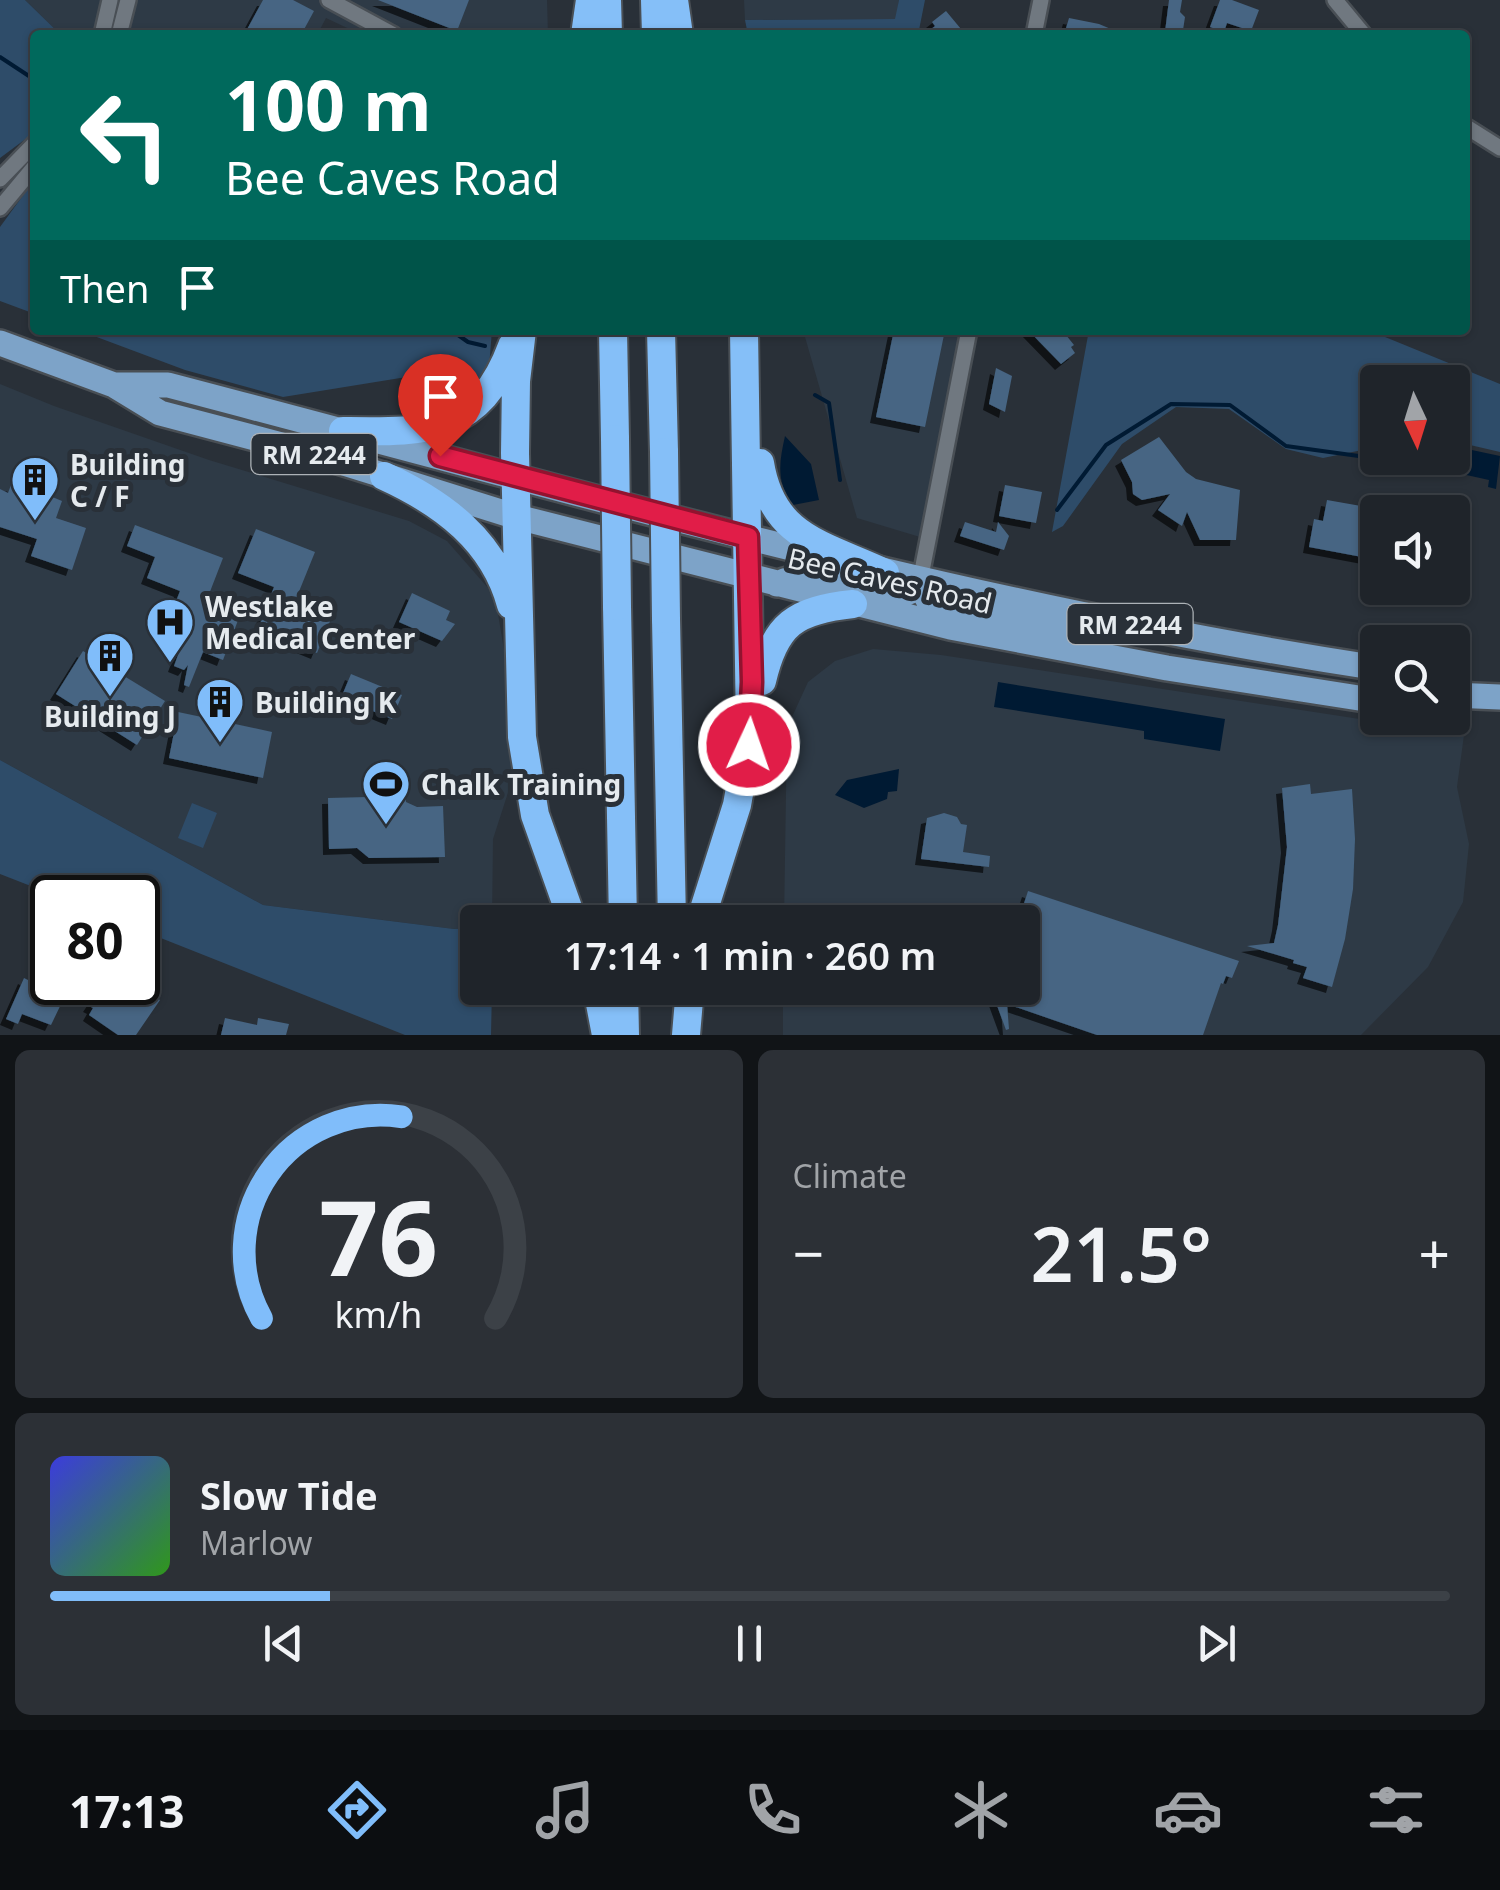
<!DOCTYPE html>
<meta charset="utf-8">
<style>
:root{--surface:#1f242a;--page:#2c3036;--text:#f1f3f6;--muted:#a1a4a8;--line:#3c4147;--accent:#80bdfa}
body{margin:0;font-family:"Noto Sans",sans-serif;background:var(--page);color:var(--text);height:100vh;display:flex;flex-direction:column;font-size:38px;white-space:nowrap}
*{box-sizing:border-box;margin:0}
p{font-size:32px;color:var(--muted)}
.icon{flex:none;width:55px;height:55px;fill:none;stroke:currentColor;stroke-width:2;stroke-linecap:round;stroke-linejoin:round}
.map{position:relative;height:1035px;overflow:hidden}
.side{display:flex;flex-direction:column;gap:15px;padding:15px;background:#111417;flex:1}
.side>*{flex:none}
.banner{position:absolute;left:30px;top:30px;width:1440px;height:305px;border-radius:10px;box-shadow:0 2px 8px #0004,0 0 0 2px var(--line);background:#00695c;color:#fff;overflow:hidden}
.needle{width:65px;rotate:176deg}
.buttons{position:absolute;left:1360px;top:365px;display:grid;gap:20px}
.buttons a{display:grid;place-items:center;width:110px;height:110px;border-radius:10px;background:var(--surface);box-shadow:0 2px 8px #0004,0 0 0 2px var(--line);font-size:50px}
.speed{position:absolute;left:30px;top:875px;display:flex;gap:20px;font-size:50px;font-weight:700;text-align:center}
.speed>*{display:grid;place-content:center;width:130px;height:130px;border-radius:50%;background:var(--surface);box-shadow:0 2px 8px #0004,0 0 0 2px var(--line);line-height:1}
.speed .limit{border:5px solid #111;border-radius:15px;background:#fff;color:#111}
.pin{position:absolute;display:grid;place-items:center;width:85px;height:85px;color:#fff;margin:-102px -42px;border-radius:50% 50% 50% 0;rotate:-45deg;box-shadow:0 0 10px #0007}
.pin .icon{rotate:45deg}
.me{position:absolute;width:110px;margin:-55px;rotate:3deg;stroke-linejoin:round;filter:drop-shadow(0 0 8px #0008)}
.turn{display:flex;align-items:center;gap:35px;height:210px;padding:0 30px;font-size:45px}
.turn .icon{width:130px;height:130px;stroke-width:2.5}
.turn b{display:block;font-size:70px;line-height:85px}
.then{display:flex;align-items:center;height:95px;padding:0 30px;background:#0003;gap:20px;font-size:38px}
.big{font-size:75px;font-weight:600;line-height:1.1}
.side .widget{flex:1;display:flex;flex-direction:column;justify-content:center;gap:15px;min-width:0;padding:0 35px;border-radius:15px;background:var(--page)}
.side .dial{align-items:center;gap:0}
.dial svg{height:260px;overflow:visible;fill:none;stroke:var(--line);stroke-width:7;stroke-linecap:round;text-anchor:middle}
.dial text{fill:var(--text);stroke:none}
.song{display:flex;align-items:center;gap:30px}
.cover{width:120px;height:120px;border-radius:15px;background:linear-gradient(135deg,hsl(240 70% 55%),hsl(110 70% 35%))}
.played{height:10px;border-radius:5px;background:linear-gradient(90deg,var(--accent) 20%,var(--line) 20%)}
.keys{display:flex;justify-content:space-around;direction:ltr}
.heat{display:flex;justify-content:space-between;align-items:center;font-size:55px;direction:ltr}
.side .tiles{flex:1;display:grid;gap:15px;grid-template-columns:1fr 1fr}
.widget:last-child{grid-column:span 2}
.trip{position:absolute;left:460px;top:905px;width:580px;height:100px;border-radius:10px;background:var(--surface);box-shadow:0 2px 8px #0004,0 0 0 2px var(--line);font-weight:600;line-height:100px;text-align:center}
.tabs{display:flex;height:160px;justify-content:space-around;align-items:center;background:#0c0e11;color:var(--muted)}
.tabs .icon{width:70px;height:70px}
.tabs .active{color:var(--accent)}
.tabs b{font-size:45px;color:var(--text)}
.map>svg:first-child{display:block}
</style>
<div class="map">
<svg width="1500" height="1035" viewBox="0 0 1500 1035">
<defs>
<filter id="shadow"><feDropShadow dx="-6" dy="6" stdDeviation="0" flood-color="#0009"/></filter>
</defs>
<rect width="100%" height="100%" fill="#293038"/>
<path fill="#2e3a46" d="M25,0h522l1,35h-186l-36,-17 -9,17h-256z
M744,0h155l-3,19 -151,1z
M803,330h166l-39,210 -73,-22z
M0,384l54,22 155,54 200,61 38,20 48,55 13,78 1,55 5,45 -21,65 -1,83h-14l-1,6 -23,1 -191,-24 -263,-145z
M873,649l68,6 523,80 -7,52 12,57 -6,58 -35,65 -67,68h-578v-47h239v-66h-238l3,-194 21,-46 27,-21z"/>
<path fill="#2e4c69" d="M0,0h25l36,35h-26v97l-35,26z
M899,0h26l-7,35h-170l-3,-15 150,-1z
M35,179v135l-35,-13v-74z
M78,330h414l-4,50 -63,-6 -142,23 -98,-27z
M1089,330h279l132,54v68l-47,-11 -1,-59h-74l-1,65 -54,11 -37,-9 -57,-40 -53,-2 -54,37 -59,82 -11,6z
M0,760l263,145 191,24 23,-1 1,60h14l-1,47h-86l-267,-106v-31l-79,-1 -59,-23z
M192,803l25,10 -14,35 -25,-10z"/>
<path fill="#001a33" d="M785,436l26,28 8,36 -26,5c-17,-23 -14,-42 -8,-69z
M1453,446l47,10 -4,33 -8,-2 1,-7 -45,-10 3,-12h5z
M998,682l227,37 -5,32 -76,-12v-8l-150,-24z
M899,769l-2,22 -9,1 -1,7 -23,9 -29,-13 12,-15z"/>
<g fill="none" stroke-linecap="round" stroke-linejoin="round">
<path stroke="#001a33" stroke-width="4" d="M0,57l35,23
M451,330l17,12 17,4
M815,395l14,8 11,77
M1057,510l49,-65 65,-41 59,1 56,41 160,22"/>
</g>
<path fill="#466583" filter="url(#shadow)" d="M263,0h30l21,11 -13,24h-57z
M378,0h91l-12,31z
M1169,0h13l-2,12 5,5 -2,13 -4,-1 -1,6 -13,-3z
M1220,0h12l27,10 -8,21 -24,-8 -3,9 -14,-5z
M946,11l20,24h-42l11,-9 -3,-4z
M1069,18l30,6 26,11h-61z
M894,330h51l-20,97 -49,-10z
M1028,330h34l12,15 -3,2 4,6 -14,11z
M996,368l16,8 -7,36 -16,-8z
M1159,437l27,35 10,7 44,11 -4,50h-36l-13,-28 -5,14 -24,-16 12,-16 -28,6 -9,-6 -1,-12 -11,-22z
M11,485l21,7 1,-3 29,12 -6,17 30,10 -14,42 -41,-14 6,-17 -37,-12v-38l8,4z
M1005,485l37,7 -6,31 -37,-7z
M1327,500l51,9v51l-69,-13 5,-28 9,2z
M965,522l31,10 2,-10 11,14 -5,14 -44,-14z
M135,525l88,33 -17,44 34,13 -17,45 -20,-8 -14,35 -5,-2 4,-20 -4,5 -10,-4 8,-22 -20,-7 18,-46 -33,-13 8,-21 -28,-11z
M256,529l59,23 -17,42 37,15 -18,44 -59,-24 16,-42 -36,-14z
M412,593l38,18 -4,9 9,4 -13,17 -43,-19z
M83,651l82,50 -28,44 -81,-51z
M351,674l51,21 -10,24 -51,-21z
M178,712l38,8v-4l20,4 -1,4 37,8 -9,46 -94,-20z
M393,778h12l1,24 11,5 26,-1 2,51 -76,1 -12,-10 -28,1 -1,-51 40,-1 11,6 14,-1z
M1310,784l1,10 41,-5 3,50 -2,50 -8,50 -13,48 -29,-9 4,-11 -14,-4 1,-3 -47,-14 27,-3 4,-18 9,-78 -5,-59z
M944,813l13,4 4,7 6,1 -4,27 27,4 -1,11 -68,-8 6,-41z
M1028,891l211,70 -7,17 -6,-2 -3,8 -2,-1 -18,52h-106l-90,-31 2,25 -3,1 -11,-30 -5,-2 4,-10h28v-66h-4z
M24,978l40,20 -13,27 -29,-11 -4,10 -12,-5z
M104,984l26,19 11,-16 19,13 -24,35h-18l-29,-20 4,-7 -4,-2z
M225,1018l32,7 1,-7 31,6 -3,11h-65z"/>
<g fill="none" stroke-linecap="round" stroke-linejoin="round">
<g stroke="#494f55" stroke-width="20">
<path id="street" d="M329,0l65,35
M1335,0l29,35
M102,35l8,-35
M119,35l9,-35
M1034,35l7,-35
M1465,126l35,22
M0,179l35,-36
M0,208l35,-42
M920,581l49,-251"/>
</g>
<g stroke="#494f55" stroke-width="30">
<path id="primary" d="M0,343l114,42 46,28 152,40 205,64 433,110 217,41 211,33
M114,385h54c401,105 799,221 1210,283
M777,584c41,-19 77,5 119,11l13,-3 11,-11 7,17 11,8 82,16 44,13
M1452,695l48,2"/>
</g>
<g stroke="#494f55" stroke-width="32">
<path id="highway" d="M607,0l1,35
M655,0l1,35
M674,0l5,35
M585,35l5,-35
M522,330l-6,51 -1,72 7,284 13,78 38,107
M613,330l2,109
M661,330l3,122
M343,431c82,1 136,4 169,-85
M760,463c12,75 63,81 125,110
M384,476c59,27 110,65 127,129
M617,606l6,316
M666,619l6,303
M762,681c13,-57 33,-71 91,-77
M700,922l37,-117 13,-73 -6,-402
M597,988l9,47
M624,988l1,47
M686,1035l4,-47"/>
</g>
<use href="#street" stroke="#707880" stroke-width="15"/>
<use href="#primary" stroke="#7da3c8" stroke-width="25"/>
<use href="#highway" stroke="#85bff8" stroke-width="28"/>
<g stroke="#494f55" stroke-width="32" stroke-linecap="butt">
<path id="highway-bridge" d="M615,439l2,167
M664,452l2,167"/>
</g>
<use href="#highway-bridge" stroke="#85bff8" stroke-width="28"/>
</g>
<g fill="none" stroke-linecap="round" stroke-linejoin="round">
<g stroke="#92132f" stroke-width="25">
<path id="route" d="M440,456l308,81 4,145 -3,63"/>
</g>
<use href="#route" stroke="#e11d48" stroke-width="18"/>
</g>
<defs>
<g id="building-pin" transform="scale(2.5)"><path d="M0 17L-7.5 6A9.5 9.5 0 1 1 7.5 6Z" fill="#80bdfa" stroke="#293038"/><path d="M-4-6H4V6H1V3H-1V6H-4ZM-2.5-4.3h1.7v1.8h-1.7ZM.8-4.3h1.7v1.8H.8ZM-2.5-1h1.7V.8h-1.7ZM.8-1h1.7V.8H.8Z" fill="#111"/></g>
<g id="hospital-pin" transform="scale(2.5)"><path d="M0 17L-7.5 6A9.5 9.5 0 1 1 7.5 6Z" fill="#80bdfa" stroke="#293038"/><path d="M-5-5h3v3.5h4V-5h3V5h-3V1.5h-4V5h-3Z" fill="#111"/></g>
<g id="stadium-pin" transform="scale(2.5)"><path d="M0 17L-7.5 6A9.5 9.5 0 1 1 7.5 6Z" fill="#80bdfa" stroke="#293038"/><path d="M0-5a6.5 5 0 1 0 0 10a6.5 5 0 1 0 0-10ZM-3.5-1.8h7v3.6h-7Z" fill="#111"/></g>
</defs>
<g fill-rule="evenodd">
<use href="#building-pin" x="35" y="480"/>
<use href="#hospital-pin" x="170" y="622"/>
<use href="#building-pin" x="110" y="656"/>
<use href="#building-pin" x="220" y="702"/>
<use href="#stadium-pin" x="386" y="784"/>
</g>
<g text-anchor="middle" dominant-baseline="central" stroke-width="10" stroke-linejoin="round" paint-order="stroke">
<g fill="#293038" stroke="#adb2b7" stroke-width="2.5">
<rect x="251.5" y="434" width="125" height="40" rx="8"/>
<rect x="1067.5" y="604" width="125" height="40" rx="8"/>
</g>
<g font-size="25" font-weight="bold" fill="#e5eaee">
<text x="314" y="454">RM 2244</text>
<text x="1130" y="624">RM 2244</text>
</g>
<g font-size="28" font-weight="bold" fill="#e5eaee" stroke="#293038" text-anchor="start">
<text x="70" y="464">Building<tspan x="70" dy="32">C / F</tspan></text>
<text x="205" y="606">Westlake<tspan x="205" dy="32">Medical Center</tspan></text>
<text x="255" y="702">Building K</text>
<text x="110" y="716" text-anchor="middle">Building J</text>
<text x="421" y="784">Chalk Training</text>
</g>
<g font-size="28" fill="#e5eaee" stroke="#293038">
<text transform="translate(890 580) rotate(13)">Bee Caves Road</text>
</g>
</g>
</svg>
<div class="buttons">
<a><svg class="needle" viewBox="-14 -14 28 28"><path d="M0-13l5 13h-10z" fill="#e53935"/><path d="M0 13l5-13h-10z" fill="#a1a4a8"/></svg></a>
<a><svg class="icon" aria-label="sound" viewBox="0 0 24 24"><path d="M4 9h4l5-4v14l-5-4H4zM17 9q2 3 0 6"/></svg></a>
<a><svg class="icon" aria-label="search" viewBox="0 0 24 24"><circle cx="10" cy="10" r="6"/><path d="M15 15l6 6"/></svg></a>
</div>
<div class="speed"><div class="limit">80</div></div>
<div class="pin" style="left:440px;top:456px;background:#d93025"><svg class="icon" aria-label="arrive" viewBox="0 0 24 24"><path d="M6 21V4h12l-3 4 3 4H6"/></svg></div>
<svg class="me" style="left:749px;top:745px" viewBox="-20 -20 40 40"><circle r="17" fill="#e11d48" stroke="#fff" stroke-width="3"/><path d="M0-11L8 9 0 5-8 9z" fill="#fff"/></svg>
<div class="trip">17:14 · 1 min · 260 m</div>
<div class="banner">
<div class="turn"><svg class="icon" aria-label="left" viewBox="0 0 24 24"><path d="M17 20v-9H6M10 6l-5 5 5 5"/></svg><div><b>100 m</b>Bee Caves Road</div></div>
<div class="then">Then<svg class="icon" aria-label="arrive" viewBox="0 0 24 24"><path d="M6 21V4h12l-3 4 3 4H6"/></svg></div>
</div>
</div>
<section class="side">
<div class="tiles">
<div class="widget dial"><svg viewBox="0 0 100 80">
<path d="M14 69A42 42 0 1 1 86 69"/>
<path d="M14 69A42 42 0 0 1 57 7" stroke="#80bdfa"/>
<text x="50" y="56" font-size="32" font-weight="700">76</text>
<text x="50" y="72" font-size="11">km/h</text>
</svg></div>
<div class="widget"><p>Climate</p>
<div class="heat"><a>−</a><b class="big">21.5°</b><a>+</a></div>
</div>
<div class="widget">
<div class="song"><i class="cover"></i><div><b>Slow Tide</b><p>Marlow</p></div></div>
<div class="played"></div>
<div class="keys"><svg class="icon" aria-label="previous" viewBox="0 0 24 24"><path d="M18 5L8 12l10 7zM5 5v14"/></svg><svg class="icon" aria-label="pause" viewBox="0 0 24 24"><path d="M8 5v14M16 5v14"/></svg><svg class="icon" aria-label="next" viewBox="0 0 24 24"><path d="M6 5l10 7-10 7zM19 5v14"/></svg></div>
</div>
</div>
</section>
<nav class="tabs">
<b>17:13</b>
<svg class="icon active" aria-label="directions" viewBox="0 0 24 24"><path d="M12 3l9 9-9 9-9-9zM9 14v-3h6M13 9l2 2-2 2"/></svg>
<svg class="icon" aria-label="music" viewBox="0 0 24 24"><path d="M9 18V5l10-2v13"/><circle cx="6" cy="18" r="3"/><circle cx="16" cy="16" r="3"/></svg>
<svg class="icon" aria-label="phone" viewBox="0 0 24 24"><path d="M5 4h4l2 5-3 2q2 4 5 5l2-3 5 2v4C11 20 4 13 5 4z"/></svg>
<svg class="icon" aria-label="climate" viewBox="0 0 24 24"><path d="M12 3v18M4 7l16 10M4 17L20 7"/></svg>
<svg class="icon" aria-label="car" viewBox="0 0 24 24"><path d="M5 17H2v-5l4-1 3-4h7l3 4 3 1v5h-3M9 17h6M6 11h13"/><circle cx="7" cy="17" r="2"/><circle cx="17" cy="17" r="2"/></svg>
<svg class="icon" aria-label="filters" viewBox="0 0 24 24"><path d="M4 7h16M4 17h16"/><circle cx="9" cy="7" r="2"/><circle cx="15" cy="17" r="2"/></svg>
</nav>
